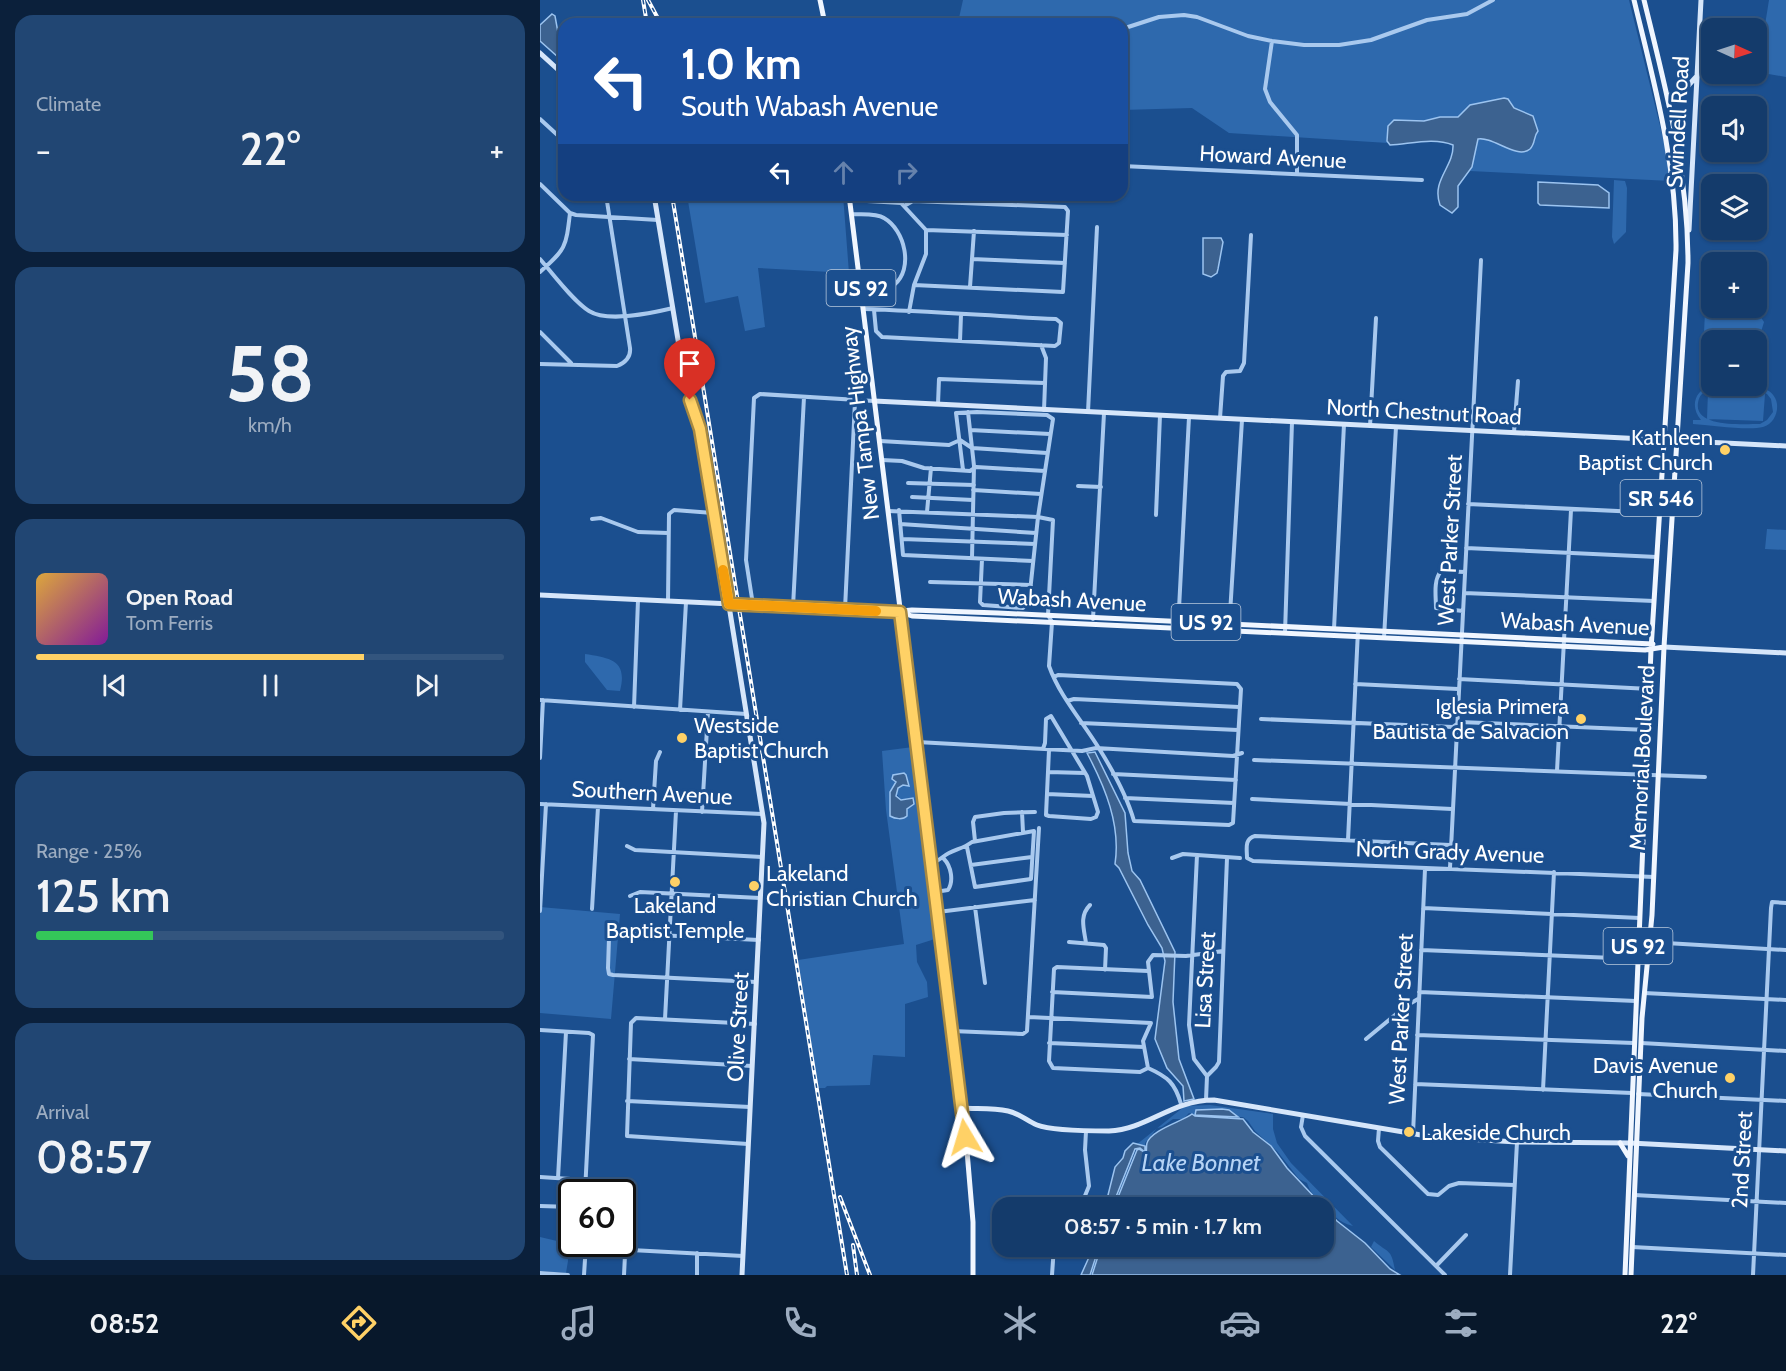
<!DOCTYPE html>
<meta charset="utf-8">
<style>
:root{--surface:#143b6b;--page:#214673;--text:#f1f3f6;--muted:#9dadc1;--line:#33557e;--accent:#ffd166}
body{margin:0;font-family:Cabin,sans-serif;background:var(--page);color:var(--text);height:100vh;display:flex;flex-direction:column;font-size:22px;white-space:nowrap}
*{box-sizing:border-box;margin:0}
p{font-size:20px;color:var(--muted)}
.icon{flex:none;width:33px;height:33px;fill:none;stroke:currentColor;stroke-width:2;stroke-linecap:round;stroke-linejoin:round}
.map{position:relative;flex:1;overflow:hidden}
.side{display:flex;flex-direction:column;gap:15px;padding:15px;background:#0b203b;width:540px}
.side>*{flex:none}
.guide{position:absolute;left:18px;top:18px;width:570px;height:183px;border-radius:18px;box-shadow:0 2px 4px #0004,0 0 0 2px var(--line);background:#1a4fa0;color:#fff;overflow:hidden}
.needle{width:39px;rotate:93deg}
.fabs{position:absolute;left:1161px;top:18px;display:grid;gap:12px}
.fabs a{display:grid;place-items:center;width:66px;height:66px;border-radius:12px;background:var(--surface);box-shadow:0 2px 4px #0004,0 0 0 2px var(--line);font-size:30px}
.speed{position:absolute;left:18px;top:1179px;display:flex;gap:12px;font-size:30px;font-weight:700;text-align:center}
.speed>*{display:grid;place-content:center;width:78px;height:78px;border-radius:50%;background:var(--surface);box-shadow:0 2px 4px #0004,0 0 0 2px var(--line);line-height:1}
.speed .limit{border:3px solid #111;border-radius:9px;background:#fff;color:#111}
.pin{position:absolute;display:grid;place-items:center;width:51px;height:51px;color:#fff;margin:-62px -26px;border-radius:50% 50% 50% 0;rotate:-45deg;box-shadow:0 0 6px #0007}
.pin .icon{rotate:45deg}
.me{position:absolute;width:66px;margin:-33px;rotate:353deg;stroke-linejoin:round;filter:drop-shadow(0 0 4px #0008)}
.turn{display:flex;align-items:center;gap:21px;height:126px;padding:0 24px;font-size:27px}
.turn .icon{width:78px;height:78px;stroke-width:2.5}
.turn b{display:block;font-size:42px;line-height:51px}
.lanes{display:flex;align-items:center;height:57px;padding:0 24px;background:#0003;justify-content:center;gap:30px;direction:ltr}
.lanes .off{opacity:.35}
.big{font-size:45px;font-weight:600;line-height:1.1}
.side .card{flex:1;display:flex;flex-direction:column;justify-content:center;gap:9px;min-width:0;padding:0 21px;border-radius:18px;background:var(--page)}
.side .dial{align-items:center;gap:0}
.dial b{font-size:78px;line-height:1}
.song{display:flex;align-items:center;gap:18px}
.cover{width:72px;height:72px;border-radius:9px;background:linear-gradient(135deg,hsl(40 70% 55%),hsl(290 70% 35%))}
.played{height:6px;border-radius:3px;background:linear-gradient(90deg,var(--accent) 70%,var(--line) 70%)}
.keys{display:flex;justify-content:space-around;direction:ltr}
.heat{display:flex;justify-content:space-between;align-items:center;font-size:33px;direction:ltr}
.charge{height:9px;border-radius:4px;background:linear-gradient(90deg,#34c759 25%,var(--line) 0)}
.trip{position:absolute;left:452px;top:1197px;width:342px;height:60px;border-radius:18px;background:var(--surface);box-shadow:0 2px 4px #0004,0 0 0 2px var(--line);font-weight:600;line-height:60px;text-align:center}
.tabs{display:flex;height:96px;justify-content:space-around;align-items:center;background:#08182b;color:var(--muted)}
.tabs .icon{width:42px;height:42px}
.tabs .active{color:var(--accent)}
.tabs b{font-size:27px;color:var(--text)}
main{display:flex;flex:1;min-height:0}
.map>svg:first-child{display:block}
</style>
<main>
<section class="side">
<div class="card"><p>Climate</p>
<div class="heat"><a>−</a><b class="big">22°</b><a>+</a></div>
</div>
<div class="card dial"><b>58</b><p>km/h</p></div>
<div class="card">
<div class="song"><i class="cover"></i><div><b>Open Road</b><p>Tom Ferris</p></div></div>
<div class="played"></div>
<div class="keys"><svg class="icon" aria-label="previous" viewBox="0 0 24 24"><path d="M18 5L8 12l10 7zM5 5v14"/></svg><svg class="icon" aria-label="pause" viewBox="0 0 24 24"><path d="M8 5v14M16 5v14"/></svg><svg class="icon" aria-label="next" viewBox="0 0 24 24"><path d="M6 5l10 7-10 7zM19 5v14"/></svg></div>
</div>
<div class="card"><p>Range · 25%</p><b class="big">125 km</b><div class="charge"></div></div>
<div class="card"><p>Arrival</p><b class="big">08:57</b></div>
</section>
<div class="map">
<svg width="1246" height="1275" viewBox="0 0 1246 1275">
<rect width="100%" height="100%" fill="#1b4f8f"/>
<path fill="#2e69ad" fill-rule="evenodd" d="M423,0h666l37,150 5,31 -201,-10 8,-32 7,-1 35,14 15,-11 -1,-6 4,-4 -5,-15 -19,-8 -8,-10 -36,7 -12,12c-12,-1 -22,3 -33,4 -17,0 -23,-4 -37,5v17l-159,-10 -37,-25 -70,2v-86h-159l-4,-6z
M1229,0h17v77l-29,-5 -1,-44h-44l-1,45 -6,2 3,-49 57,-1z
M1074,180l11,1 2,7 -1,44 -12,12 -2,-7z
M147,195h156l6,78 -91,-5 7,59 -20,4 -7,-35 -33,7z
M1211,310l7,3 6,9 -3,10 -1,34h-3l-1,-26h-44l-1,23 -8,-10 2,-41z
M1171,385c16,2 35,-2 51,3 8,2 14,8 15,16 1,10 -4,20 -14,23 -14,4 -53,-2 -70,-3v-4h8c-11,-13 -7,-29 10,-35zM1171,389l49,2 7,3 4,5 2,13 -6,8 -7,4c-16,0 -66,4 -62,-21 1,-8 6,-12 13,-14z
M1168,391l57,3 -2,27 -56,-2z
M1227,529l19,1v20l-21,-1z
M45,654c25,4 43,6 35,37l-13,-1 -22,-28z
M373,747l14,96 11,95 -22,7 1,17 10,20 1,15 -23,7v53l-32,-2 -3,30 -43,1 -2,2h-8l-19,-128 106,-16 -18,-134 -4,-59zM355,780l13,6 -5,-1 -5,3 -2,5 5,7 10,-2 -5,16 -16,-22 6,-10z
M0,907l80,7 -9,105 -71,-6z
M670,1105l63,9v15l4,14 14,20 62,63c-14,-3 -23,-13 -30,-25 -8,-3 -13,-9 -16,-18l-8,-4 -22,-28 -22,-20 -7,-10 -5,-4h-5l-9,-7h-33l-1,5 -6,-2 -6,6h-10l-11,8 -5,1 -12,15v3l-9,-1 49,-39z
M0,1237l17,4 10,7 1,13 -2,12 -26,-2z
M834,1241c15,13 17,7 21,29l-24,-23z"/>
<path fill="#3c6290" stroke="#9cc4f0" stroke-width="1.5" d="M12,14l3,2 6,33 1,5 -4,3 -18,-16v-16z
M964,98l4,1 6,9 19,8 5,15c-5,6 -2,12 -8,18 -13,11 -37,-13 -52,-10l-6,28 -14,19v21l-6,6 -12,-8c-9,-25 14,-38 13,-60 -19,-8 -43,-1 -63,0l-3,-4 1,-15 6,-6 30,1 16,-4h18l12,-12z
M998,182l60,3 11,8v15l-69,-3 -2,-2z
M663,238h18l2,4 -5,27 -1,4 -6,4 -8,-3z
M555,752l30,61 3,40 4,18 8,9 35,72 -2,50 6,57 15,40 -10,2 -1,-15 -16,-18 -12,-29 10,-78 -3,-13 -14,-23 -29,-57 -4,-4c6,-39 -10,-77 -28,-111z
M364,773l2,2 3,11 -6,-1 -5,3 -2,8 5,4 12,-2 1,6 -7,5v7c-4,4 -12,3 -17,0v-24l6,-10 -4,-3 1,-4z
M682,1109l7,1 9,7 -43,-2 1,-5z
M652,1114l3,2 48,3 10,13 18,14 16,22 50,53 28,22 25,26 10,6h-308l9,-28 222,-1v-38l-209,-1 23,-57 2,-1 7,4c1,-3 0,-7 1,-10 4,-13 36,-22 45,-29z
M593,1143l12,3v6l-5,-4 -5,1 -23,58h-7l10,-40 8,-9 2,-7z
M554,1246l5,1 -9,28h-9z"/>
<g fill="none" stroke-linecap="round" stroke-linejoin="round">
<path stroke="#a9c9ee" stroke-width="4" d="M582,29l37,-12 25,-2 13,2 51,19 24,5 32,4h35l32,-5 56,-20 40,-6 26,-14
M732,41l-7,48 5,13 27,33v39
M0,119l24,22
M18,135l6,-6
M582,166l300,14
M0,184l30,29 6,2 82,5
M310,200l51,3 25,27v24l-12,31 -5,27
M364,206l9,-5 152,6 3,4 -5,81 -149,-7
M311,214c10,1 25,-1 33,4 21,12 30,51 10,67l-34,-3
M386,230l141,5
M0,259c13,15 33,42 49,52 19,12 63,2 84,-3
M432,259l93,4
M0,272c26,-23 26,-25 30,-59
M430,287l4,-56
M323,309c65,2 129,7 193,10l5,4 -2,20 -4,3 -173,-9 -6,-6 -2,-21
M0,332l31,31
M420,341l1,-26
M501,345l5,13 -2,52
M0,364l77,2c8,-3 14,-9 13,-18l-24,-153
M398,404l1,-25 106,4
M428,412l6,54 -2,92
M548,412l9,-185
M680,418l3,-42 3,-4 14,-1 4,-8 7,-128
M830,426l6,-108
M430,430l80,4
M974,432l4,-51
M340,441l69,4 11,-5 12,8 75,5
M342,460l20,1 22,7 46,3 6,-4 69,4
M423,470l-7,-57 21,-1 70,3 6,4 -15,98 -9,84 -6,7 -40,-3 -3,-3 2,-43
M368,483l66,2
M538,486l23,1
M433,490l68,4
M372,497l61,3
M928,504l192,9
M359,510l4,45 130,6
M348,511l150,6 15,3 -5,95 4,7 -3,44c11,31 34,56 51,84 13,21 27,46 34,71l95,4 4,-2 8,-134 -4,-5 -179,-9 -4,2
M387,512l4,-44
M616,515l4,-100
M52,519l9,-1 37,14 30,1
M360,524l136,9
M362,539l133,5
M926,548l191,9
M390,582l101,3
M924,593l190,8
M128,601l1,-87 5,-4 39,3
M213,605l-7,-45 8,-162 6,-4 114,7
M253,607l11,-210
M305,609l10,-208
M923,611l-27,-3c0,-12 -3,-27 5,-37l24,1
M553,619l11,-206
M638,628l11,-211
M794,629l10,-205
M689,630l13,-210
M745,633l7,-211
M844,638l12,-211
M919,679l191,10
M815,684l103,5
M0,700l206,14
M527,701l7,-2 165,8
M94,707l4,-107
M140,710l6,-108
M721,719l192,8 7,-5 188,8
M541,723l157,7
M377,742l165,9 14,-3 137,8 9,-3
M503,749l2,-6 1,-24 5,-3 36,60 11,36 -2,5 -5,2 -42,-3 -3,-1 3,-65
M0,758l3,-58
M714,760l451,17
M1017,771l14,-261
M508,772l37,1
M573,774l123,6
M507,794l46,2
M585,798l109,5
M712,799l200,10
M0,804l222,10
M113,809l3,-48 4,-9
M162,812l6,-100
M482,812l1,20
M808,840l10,-210
M435,841l-2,-19 2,-5 29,-4 31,-1
M910,845l-195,-9c-11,3 -8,13 -8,22l6,3 401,16
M87,846l8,4 127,7
M657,855l-8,170 5,34 13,17
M632,858l11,-4 57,4
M392,863c7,-2 11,-7 17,-10 8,-4 15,-5 23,-11l62,-11 -3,48 -56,8 -8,-40
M431,865l61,-8
M910,868l31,-608
M395,892l13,-2c6,-9 3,-24 -4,-31
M90,896l10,-4 120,6
M435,907l10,76
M883,908l217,10
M52,909l6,-102
M0,911l6,-107
M398,912l97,-12
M529,942l35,3 2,3 -1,22
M1109,942l137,8
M546,943c-2,-14 -7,-27 4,-38
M881,950l217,9
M216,982l-143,-7 -4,-1 -1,-6 1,-30 7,-5 143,7
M512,992l100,5 -4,-35 5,-7 33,1 37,-5
M879,992l217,9
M1104,993l142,7
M489,1017l122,6 -8,18 5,27c20,9 27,15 33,36
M125,1019l11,-208
M0,1030l49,3 4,2 -8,157
M412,1031l71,3 4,-3 12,-203
M877,1035l217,8
M826,1039l40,-33 12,-7
M509,1043l95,4
M1101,1043l145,8
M89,1059l123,7
M608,1068l-8,4 -87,-4 -4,-7 5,-92 3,-2 91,4
M875,1084l217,9
M1003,1090l11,-218
M1098,1094l148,7
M666,1100l1,-24 9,-9 3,-5 8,-204
M87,1101l123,6
M763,1115l-2,12 4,9 140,139
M839,1128l-1,13 2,6 48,47 10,1 11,-9 10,-3 55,2
M873,1134l12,-265
M208,1144l-121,-8 4,-113 5,-5 119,6
M0,1177l46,3
M18,1178l8,-146
M1094,1195l152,8
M0,1206l32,1
M540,1208l9,-22 -4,-36 1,-19
M1092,1247l154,8
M896,1266l30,-31
M0,1273l28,2
M44,1275l2,-31
M84,1275l1,-20 6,-5 112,6
M157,1275v-22
M512,1275l2,-29
M970,1275l7,-133
M1213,1275l18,-367 1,-6 14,1"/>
<path stroke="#d6e6fa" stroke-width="5" d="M0,53l24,22
M1128,96l18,-8 10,-11
M114,195l32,193 12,31 8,44 58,360 -22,452
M1149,230l12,-230
M334,401l912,45
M0,595l360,17
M1124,647l122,6
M422,1108c15,1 31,0 46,3 11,2 19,10 29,14 15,6 55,6 72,6 39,-2 62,-31 105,-31l219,37 84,5 113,1 156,8"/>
<path stroke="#f0f6ff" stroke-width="5" d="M280,0l5,24
M309,195l118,956 6,71v53
M361,611l11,-1 86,3 655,31
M360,612l12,4 733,34 19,-3
M1080,1143l8,13
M1085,1275l26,-625 25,-400c1,-86 -22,-167 -42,-250
M1091,1275l11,-257 10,-103 12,-268 24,-384c0,-93 -22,-173 -44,-263"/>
<g stroke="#fff" stroke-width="4">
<path id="rail" d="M103,0l4,24
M108,0l13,24
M132,195l175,1080
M300,1197l30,78
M313,1245l4,30"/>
</g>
<use href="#rail" stroke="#1b4f8f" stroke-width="1.5" stroke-dasharray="4.5" stroke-linecap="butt"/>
</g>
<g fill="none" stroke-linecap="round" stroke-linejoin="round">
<g stroke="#a68842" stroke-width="15">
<path id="route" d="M150,400l10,29 29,175 171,8 65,525"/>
</g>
<use href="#route" stroke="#ffd166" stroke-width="10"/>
<path stroke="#f59e0b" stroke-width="10" d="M183,570l6,34 147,7"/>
</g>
<g fill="#ffd166" stroke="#1b4f8f" stroke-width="2">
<circle cx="1185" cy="450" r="6"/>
<circle cx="1041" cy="719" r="6"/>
<circle cx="142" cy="738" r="6"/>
<circle cx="135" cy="882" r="6"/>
<circle cx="214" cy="886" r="6"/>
<circle cx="1190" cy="1078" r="6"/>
<circle cx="869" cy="1132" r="6"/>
</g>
<g text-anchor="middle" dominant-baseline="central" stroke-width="6" stroke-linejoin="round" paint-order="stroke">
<g fill="#1b4f8f" stroke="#bbcadd" stroke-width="1.5">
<rect x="286.5" y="270" width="69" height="36" rx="4.5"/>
<rect x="1080.5" y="480" width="81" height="36" rx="4.5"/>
<rect x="631.5" y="604" width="69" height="36" rx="4.5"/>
<rect x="1063.5" y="928" width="69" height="36" rx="4.5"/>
</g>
<g font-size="21" font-weight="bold" fill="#fff">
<text x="321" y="288">US 92</text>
<text x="1121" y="498">SR 546</text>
<text x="666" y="622">US 92</text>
<text x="1098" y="946">US 92</text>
</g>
<g font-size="22" fill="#fff" stroke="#1b4f8f">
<text transform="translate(1138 122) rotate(-87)">Swindell Road</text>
<text transform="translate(733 157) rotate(3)">Howard Avenue</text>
<text transform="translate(884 412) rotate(3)">North Chestnut Road</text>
<text transform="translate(320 423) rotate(-97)">New Tampa Highway</text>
<text transform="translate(910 540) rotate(-87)">West Parker Street</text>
<text transform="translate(532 600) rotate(3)">Wabash Avenue</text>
<text transform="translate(1035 624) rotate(3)">Wabash Avenue</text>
<text transform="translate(1102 758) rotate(-87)">Memorial Boulevard</text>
<text transform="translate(112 793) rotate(3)">Southern Avenue</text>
<text transform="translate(910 852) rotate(2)">North Grady Avenue</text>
<text transform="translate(665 980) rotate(-87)">Lisa Street</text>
<text transform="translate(861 1019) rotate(-87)">West Parker Street</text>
<text transform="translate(198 1027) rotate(-87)">Olive Street</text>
<text transform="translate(1202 1160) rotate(-87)">2nd Street</text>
</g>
<g font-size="22" fill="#fff" stroke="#1b4f8f" text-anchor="end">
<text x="1173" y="437">Kathleen<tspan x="1173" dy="25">Baptist Church</tspan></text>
<text x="1029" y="706">Iglesia Primera<tspan x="1029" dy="25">Bautista de Salvacion</tspan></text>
<text x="154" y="725" text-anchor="start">Westside<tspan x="154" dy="25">Baptist Church</tspan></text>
<text x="226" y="873" text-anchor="start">Lakeland<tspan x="226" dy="25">Christian Church</tspan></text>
<text x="135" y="905" text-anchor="middle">Lakeland<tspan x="135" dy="25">Baptist Temple</tspan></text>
<text x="1178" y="1065">Davis Avenue<tspan x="1178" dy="25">Church</tspan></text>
<text x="881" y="1132" text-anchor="start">Lakeside Church</text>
</g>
<g font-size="24" font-style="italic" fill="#b5d3f5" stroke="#1b4f8f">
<text x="661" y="1162">Lake Bonnet</text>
</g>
</g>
</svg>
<div class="fabs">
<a><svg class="needle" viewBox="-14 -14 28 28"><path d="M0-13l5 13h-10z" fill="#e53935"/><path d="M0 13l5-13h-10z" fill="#9dadc1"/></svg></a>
<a><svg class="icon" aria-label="sound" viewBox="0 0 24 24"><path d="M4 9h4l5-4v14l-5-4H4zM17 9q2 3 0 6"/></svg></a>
<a><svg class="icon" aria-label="layers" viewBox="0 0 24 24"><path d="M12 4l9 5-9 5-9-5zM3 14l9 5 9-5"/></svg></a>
<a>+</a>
<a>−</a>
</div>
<div class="speed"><div class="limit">60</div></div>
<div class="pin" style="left:150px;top:400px;background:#d93025"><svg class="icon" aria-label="arrive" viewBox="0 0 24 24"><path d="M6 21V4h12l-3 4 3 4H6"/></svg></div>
<svg class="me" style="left:425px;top:1137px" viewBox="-20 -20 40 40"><path d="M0-17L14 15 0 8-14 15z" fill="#ffd166" stroke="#fff" stroke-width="4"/></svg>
<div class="trip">08:57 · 5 min · 1.7 km</div>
<div class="guide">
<div class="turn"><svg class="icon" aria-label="left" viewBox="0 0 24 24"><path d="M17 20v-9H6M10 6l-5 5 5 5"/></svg><div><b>1.0 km</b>South Wabash Avenue</div></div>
<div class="lanes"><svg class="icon" aria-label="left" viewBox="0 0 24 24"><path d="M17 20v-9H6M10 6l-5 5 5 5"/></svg><svg class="icon off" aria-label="ahead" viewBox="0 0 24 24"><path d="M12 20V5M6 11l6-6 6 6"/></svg><svg class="icon off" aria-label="right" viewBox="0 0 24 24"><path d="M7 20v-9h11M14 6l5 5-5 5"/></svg></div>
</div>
</div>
</main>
<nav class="tabs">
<b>08:52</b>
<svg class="icon active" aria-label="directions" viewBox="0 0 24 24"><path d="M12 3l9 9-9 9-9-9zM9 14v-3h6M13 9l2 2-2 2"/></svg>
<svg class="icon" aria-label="music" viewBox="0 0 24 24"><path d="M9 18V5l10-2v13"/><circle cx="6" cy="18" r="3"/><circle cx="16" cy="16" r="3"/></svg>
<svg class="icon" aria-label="phone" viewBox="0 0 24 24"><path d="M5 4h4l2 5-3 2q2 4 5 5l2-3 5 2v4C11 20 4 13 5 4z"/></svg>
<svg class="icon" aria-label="climate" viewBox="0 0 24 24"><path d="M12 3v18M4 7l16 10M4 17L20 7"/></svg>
<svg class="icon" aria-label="car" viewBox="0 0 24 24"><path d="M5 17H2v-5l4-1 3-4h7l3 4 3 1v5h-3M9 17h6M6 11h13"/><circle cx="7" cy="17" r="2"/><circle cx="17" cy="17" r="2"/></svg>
<svg class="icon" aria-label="filters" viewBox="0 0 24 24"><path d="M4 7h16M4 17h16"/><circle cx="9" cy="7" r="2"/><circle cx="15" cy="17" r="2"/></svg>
<b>22°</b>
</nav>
